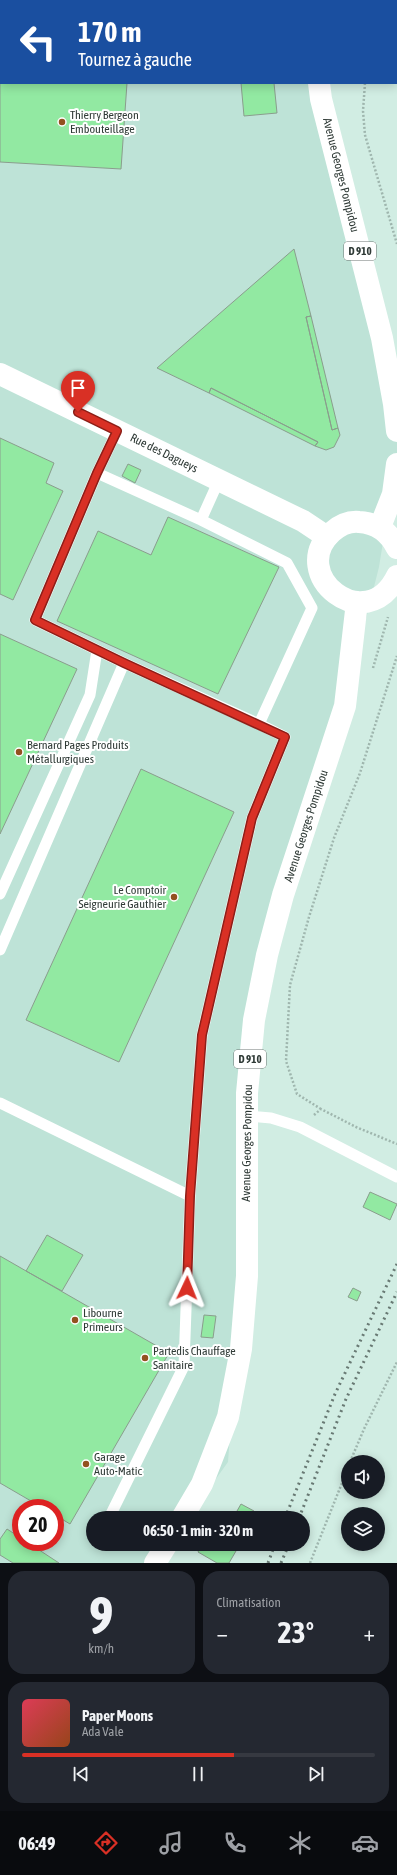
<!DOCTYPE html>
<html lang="fr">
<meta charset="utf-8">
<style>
:root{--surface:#171b24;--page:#242831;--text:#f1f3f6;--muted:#9ea1a6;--line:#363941;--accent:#d93025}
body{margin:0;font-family:"Asap Condensed",sans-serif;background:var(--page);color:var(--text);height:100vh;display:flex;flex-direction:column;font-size:15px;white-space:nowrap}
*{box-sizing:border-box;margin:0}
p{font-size:13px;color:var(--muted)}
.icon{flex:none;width:22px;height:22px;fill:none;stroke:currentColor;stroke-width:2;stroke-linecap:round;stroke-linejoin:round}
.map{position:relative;height:1563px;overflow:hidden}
.details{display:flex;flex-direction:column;gap:8px;padding:8px;background:#0d0f14;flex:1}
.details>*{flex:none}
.guide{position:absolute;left:0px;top:0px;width:397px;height:84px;box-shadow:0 2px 10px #0003;background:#1a4fa0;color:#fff;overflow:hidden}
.tools{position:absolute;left:341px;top:1455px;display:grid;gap:8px}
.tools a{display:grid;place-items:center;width:44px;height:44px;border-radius:50%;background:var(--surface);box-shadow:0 2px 10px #0003;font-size:20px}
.speed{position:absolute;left:12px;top:1499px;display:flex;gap:8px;font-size:20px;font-weight:700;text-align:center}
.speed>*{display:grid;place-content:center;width:52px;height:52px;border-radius:50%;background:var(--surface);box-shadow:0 2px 10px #0003;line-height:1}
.speed .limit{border:6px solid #d22;background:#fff;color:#111}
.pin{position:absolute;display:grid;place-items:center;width:34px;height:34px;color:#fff;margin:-41px -17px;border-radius:50% 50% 50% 0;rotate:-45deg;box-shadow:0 0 4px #0007}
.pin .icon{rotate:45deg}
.me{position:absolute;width:44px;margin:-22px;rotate:2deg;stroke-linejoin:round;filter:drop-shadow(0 0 3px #0008)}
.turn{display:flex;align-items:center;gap:14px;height:84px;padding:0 12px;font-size:18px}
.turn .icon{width:52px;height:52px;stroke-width:2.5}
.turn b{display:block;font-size:28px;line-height:34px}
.big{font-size:30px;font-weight:700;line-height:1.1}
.details .card{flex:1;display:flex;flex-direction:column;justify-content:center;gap:6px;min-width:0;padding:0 14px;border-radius:16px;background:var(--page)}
.details .dial{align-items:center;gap:0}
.dial b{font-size:52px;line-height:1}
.song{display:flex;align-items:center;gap:12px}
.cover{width:48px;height:48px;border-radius:6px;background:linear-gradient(135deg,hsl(350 70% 55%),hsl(20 70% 35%))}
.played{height:4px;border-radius:2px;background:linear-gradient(90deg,var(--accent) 60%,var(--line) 60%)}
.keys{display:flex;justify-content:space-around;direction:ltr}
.heat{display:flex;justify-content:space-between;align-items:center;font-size:22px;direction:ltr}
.details .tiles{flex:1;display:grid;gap:8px;grid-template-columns:1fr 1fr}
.card:last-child{grid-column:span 2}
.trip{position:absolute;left:86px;top:1511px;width:224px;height:40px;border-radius:20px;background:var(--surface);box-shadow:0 2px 10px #0003;font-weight:700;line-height:40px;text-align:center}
.menu{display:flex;height:64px;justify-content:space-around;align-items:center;background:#090b0e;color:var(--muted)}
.menu .icon{width:28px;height:28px}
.menu .on{color:var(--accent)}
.menu b{font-size:18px;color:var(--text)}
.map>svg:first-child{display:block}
</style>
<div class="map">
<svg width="397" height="1563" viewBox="0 0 397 1563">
<rect width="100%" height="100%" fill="#d1ede3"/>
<path fill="#bee3d7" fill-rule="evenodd" d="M0,0h310l-309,1v82h322l74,344v28l-18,112 -51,203 -75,247 -19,366 -6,79 -40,56h-95v26h76l-13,19h-156zM21,1508h34v34h-34z"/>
<path fill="#92e9a2" stroke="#8a9d8d" d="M0,0h133l-132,1v82h126l-6,86 -121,-7z
M217,0h31v1h-31z
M241,83h33l3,30 -33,3z
M294,249l17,67 -5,1 26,113 6,-2 2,7 -6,12 -8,3 -11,-4 3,-4 -107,-54 -2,5 -52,-25z
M311,316l27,112 -6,2 -26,-113z
M211,388l103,52 4,2 -3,4 -106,-53z
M0,438l54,25 -8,20 17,8 -50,109 -13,-6z
M128,464l13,6 -6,13 -13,-7z
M168,517l111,50 -61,127 -161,-73 41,-90 53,24z
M0,634l77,35 -77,165z
M141,769l93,43 -115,250 -93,-42z
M370,1192l27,12 -7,16 -27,-13z
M47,1235l36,20 -21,36 -36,-20z
M0,1256l169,97 -99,171 -15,-9v-7h-12l-43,-25z
M353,1288l8,4 -4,9 -9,-4z
M204,1315l12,1 -3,22 -12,-1z
M241,1504l13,7 -3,7h-18z
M7,1529l14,9v4h6l32,21h-46l-13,-8v-16z
M202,1544h26l-1,2 9,5 -7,12h-12l-19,-11z"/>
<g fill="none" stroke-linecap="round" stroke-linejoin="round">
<path stroke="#9fb6ae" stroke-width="2.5" stroke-dasharray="2 2" stroke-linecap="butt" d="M396,7l1,-2
M365,83l-2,28 2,24 32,109
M373,668l15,-51
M321,1109l-24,-15 -11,-33 4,-76 19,-68 25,-79 26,-65 37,-117
M314,1115l7,-6 35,18 41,17
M350,1462l14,-33 33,-67
M310,1563l38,-95"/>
<path stroke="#fff" stroke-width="11" d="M97,473l104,47
M219,480l-18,40 86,43 25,45 -53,116
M0,894l90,-199 7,-45
M0,950l124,-287
M0,1103l190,93
M247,1116l24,2 29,9 97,50
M109,1518l75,-152 6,-170 12,-161 50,-217 33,-81 -26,-13 -135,-61 -89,-43 62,-147 20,-42"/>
<path stroke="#fff" stroke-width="22" d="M0,374l303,147 24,16"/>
<path stroke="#fff" stroke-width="22" d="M310,0v1
M319,83l2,16 61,239 12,66 3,27
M380,527l13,-33 4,-30
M397,548c-8,-16 -20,-25 -38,-26 -10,-1 -20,4 -27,10 -46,42 34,107 65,44
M182,1518l20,-34 26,-67 13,-68 6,-73v-183l7,-73 13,-65 16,-60 62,-189 12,-104
M155,1563l12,-19"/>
<path stroke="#687973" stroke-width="3" stroke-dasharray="2 4" stroke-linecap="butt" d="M285,1518l50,-124 62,-130
M299,1518l47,-119 51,-107
M268,1563l7,-19
M281,1563l8,-19"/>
</g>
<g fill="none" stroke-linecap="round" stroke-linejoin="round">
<g stroke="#8d1f18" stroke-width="10">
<path id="route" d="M78,412l39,19 -20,42 -62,147 89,43 161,74 -33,81 -50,217 -12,161 -3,92"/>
</g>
<use href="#route" stroke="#d93025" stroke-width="7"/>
</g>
<g fill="#93511f" stroke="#fff" stroke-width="1.5">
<circle cx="62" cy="122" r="4"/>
<circle cx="19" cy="752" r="4"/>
<circle cx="174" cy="897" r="4"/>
<circle cx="75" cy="1320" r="4"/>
<circle cx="145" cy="1358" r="4"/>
<circle cx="86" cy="1464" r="4"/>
</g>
<g text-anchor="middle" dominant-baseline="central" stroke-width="4" stroke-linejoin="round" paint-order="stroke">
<g fill="#fff" stroke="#6d7572" stroke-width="1">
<rect x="344" y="242" width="32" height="18" rx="3"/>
<rect x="234" y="1050" width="32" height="18" rx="3"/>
</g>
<g font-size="11" font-weight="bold" fill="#2f3a36">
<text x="360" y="251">D 910</text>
<text x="250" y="1059">D 910</text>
</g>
<g font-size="12" fill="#2f3a36" stroke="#fff" text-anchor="start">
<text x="70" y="115">Thierry Bergeon<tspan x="70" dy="14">Embouteillage</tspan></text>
<text x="27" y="745">Bernard Pages Produits<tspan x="27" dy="14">Métallurgiques</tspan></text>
<text x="166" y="890" text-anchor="end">Le Comptoir<tspan x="166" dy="14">Seigneurie Gauthier</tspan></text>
<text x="83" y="1313">Libourne<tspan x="83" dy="14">Primeurs</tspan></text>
<text x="153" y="1351">Partedis Chauffage<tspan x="153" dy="14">Sanitaire</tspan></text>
<text x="94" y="1457">Garage<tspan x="94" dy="14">Auto-Matic</tspan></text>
</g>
<g font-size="12" fill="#2f3a36" stroke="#fff">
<text transform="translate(341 175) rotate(76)">Avenue Georges Pompidou</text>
<text transform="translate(164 453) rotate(26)">Rue des Dagueys</text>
<text transform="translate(306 826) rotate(-72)">Avenue Georges Pompidou</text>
<text transform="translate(247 1143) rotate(-89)">Avenue Georges Pompidou</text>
</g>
</g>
</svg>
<div class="tools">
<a><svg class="icon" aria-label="sound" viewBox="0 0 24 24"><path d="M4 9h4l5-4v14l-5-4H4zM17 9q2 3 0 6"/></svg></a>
<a><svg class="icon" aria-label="layers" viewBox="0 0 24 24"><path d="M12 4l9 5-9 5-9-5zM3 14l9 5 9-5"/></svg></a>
</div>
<div class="speed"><div class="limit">20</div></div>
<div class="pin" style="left:78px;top:412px;background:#d93025"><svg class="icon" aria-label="arrive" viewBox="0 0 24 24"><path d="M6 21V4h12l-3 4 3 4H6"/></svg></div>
<svg class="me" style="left:187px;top:1288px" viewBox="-20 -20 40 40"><path d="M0-17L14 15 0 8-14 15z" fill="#d93025" stroke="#fff" stroke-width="4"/></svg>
<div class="trip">06:50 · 1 min · 320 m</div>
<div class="guide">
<div class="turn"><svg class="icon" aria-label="left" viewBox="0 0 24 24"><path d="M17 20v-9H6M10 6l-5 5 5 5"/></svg><div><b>170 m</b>Tournez à gauche</div></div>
</div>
</div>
<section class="details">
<div class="tiles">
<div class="card dial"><b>9</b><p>km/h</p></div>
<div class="card"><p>Climatisation</p>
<div class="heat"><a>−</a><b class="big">23°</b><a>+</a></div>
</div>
<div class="card">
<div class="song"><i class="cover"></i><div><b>Paper Moons</b><p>Ada Vale</p></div></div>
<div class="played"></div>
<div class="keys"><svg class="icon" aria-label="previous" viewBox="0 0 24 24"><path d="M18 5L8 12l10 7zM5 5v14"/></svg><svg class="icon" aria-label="pause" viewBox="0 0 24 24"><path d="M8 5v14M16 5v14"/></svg><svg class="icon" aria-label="next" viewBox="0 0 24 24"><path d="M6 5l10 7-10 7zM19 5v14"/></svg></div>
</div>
</div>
</section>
<nav class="menu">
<b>06:49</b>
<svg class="icon on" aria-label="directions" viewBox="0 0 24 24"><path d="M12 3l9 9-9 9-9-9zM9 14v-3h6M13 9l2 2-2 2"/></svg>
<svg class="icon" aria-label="music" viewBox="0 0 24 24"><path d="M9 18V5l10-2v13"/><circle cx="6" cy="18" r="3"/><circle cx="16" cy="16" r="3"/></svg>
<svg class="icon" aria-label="phone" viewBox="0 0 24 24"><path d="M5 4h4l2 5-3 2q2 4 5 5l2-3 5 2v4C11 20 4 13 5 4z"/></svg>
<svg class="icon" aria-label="climate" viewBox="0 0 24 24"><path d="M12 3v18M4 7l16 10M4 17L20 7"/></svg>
<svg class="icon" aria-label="car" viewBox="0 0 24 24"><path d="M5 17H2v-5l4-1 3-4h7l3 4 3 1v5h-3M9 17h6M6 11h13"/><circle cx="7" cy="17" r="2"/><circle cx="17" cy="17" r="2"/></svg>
</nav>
